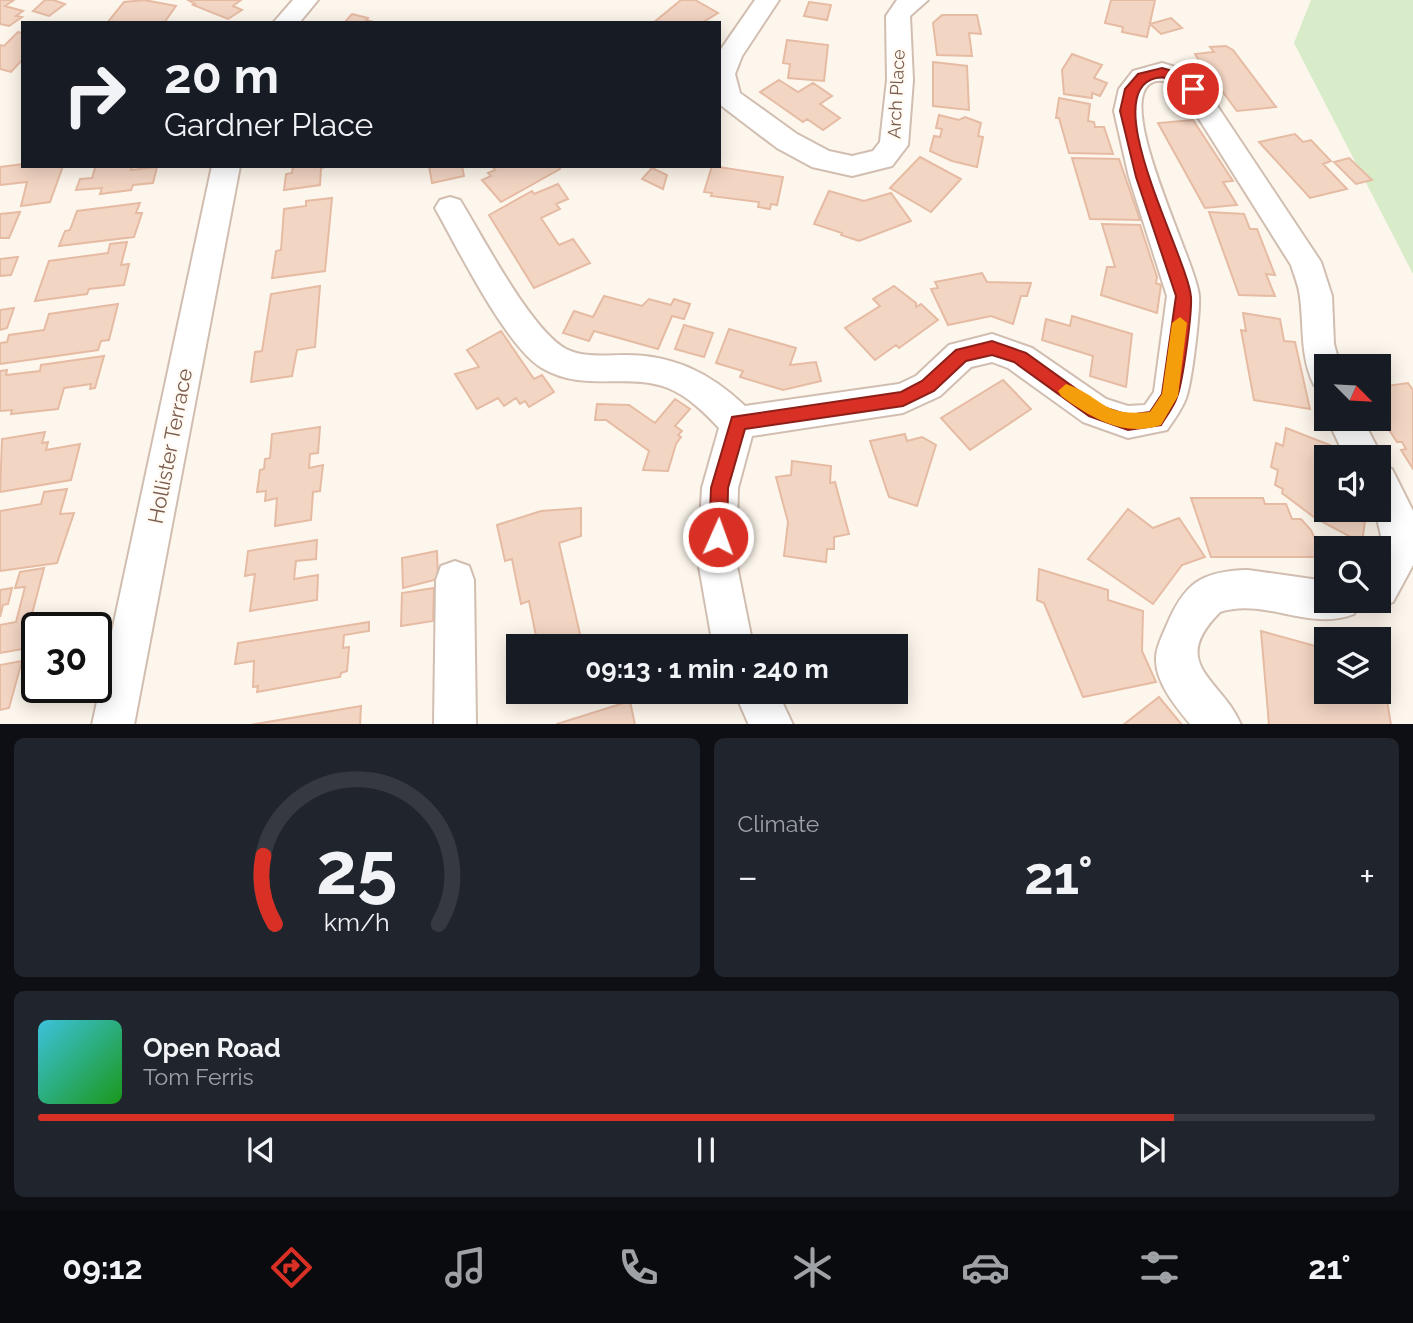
<!DOCTYPE html>
<meta charset="utf-8">
<style>
:root{--surface:#171b24;--page:#20242c;--text:#f1f3f6;--muted:#9ea1a6;--line:#363941;--accent:#d93025}
body{margin:0;font-family:Raleway,sans-serif;background:var(--page);color:var(--text);height:100vh;display:flex;flex-direction:column;font-size:26px;white-space:nowrap}
*{box-sizing:border-box;margin:0}
p{font-size:23px;color:var(--muted)}
.icon{flex:none;width:38px;height:38px;fill:none;stroke:currentColor;stroke-width:2;stroke-linecap:round;stroke-linejoin:round}
.map{position:relative;height:724px;overflow:hidden}
.side{display:flex;flex-direction:column;gap:14px;padding:14px;background:#0d0f14;flex:1}
.side>*{flex:none}
.guide{position:absolute;left:21px;top:21px;width:700px;height:147px;border-radius:0px;box-shadow:0 4px 18px #0003;background:#171b24;color:var(--text);overflow:hidden}
.needle{width:46px;rotate:114deg}
.buttons{position:absolute;left:1314px;top:354px;display:grid;gap:14px}
.buttons a{display:grid;place-items:center;width:77px;height:77px;border-radius:0px;background:var(--surface);box-shadow:0 4px 18px #0003;font-size:35px}
.speed{position:absolute;left:21px;top:612px;display:flex;gap:14px;font-size:35px;font-weight:700;text-align:center}
.speed>*{display:grid;place-content:center;width:91px;height:91px;border-radius:50%;background:var(--surface);box-shadow:0 4px 18px #0003;line-height:1}
.speed .limit{border:4px solid #111;border-radius:10px;background:#fff;color:#111}
.pin{position:absolute;display:grid;place-items:center;width:60px;height:60px;color:#fff;margin:-30px;border:4px solid #fff;border-radius:50%;box-shadow:0 2px 7px #0007}
.me{position:absolute;width:77px;margin:-38px;rotate:2deg;stroke-linejoin:round;filter:drop-shadow(0 0 5px #0008)}
.turn{display:flex;align-items:center;gap:24px;height:147px;padding:0 28px;font-size:32px}
.turn .icon{width:91px;height:91px;stroke-width:2.5}
.turn b{display:block;font-size:49px;line-height:60px}
.big{font-size:52px;font-weight:700;line-height:1.1}
.side .tile{flex:1;display:flex;flex-direction:column;justify-content:center;gap:10px;min-width:0;padding:0 24px;border-radius:10px;background:var(--page)}
.side .dial{align-items:center;gap:0}
.dial svg{height:182px;overflow:visible;fill:none;stroke:var(--line);stroke-width:7;stroke-linecap:round;text-anchor:middle}
.dial text{fill:var(--text);stroke:none}
.song{display:flex;align-items:center;gap:21px}
.cover{width:84px;height:84px;border-radius:10px;background:linear-gradient(135deg,hsl(190 70% 55%),hsl(120 70% 35%))}
.played{height:7px;border-radius:4px;background:linear-gradient(90deg,var(--accent) 85%,var(--line) 85%)}
.keys{display:flex;justify-content:space-around;direction:ltr}
.heat{display:flex;justify-content:space-between;align-items:center;font-size:38px;direction:ltr}
.side .tiles{flex:1;display:grid;gap:14px;grid-template-columns:1fr 1fr}
.tile:last-child{grid-column:span 2}
.trip{position:absolute;left:506px;top:634px;width:402px;height:70px;border-radius:0px;background:var(--surface);box-shadow:0 4px 18px #0003;font-weight:700;line-height:70px;text-align:center}
.menu{display:flex;height:112px;justify-content:space-around;align-items:center;background:#090b0e;color:var(--muted)}
.menu .icon{width:49px;height:49px}
.menu .on{color:var(--accent)}
.menu b{font-size:32px;color:var(--text)}
.map>svg:first-child{display:block}
</style>
<div class="map">
<svg width="1413" height="725" viewBox="0 0 1413 725">
<rect width="100%" height="100%" fill="#fdf6ec"/>
<path fill="#d8ecc9" d="M1311,0h102v274l-119,-231z"/>
<path fill="#f3d5c3" stroke="#e6bba3" stroke-width="2" d="M0,0h14l-9,6 18,5 -7,5 6,1 -13,9 -9,-2z
M45,0h8l12,4 -16,12 -16,-5z
M144,0l32,6 -12,17h-57l17,-21z
M188,0h53l-8,6 9,4 -14,9 -35,-14 2,-1z
M681,0h14l23,13 -13,8 3,2h-55z
M1111,0h44l-8,37 -25,-5 1,-5 -18,-4z
M809,2l22,3 -4,15 -23,-4z
M352,14l16,4 -2,2 8,2 -30,1z
M942,15h35l4,19 -12,-1 3,23 -35,-1 -4,-32z
M1171,18l11,10 -21,6 -11,-10z
M18,32l5,1v26l-12,13 -11,-3v-24l4,1z
M787,40l41,5 -4,36 -36,-3 2,-14 -7,-1z
M1226,46l7,4 43,57 -39,4 -18,-24h-3l-21,-33 19,-2 -4,-5z
M1072,54l30,11 -8,13 13,5 -7,13 -8,-3v5l-28,-4 -2,-24z
M933,62l34,4 2,44 -36,-4z
M779,80l19,12 15,-9 19,13 -12,8 20,14 -17,12 -16,-11 -4,3 -43,-30z
M1059,98l31,6 -2,17 6,1 1,5h9l9,27 -44,-1 -10,-35h-3z
M939,115l20,5 6,-3 16,6 -3,13 5,1 -6,30 -25,-6 -22,-10 4,-15 6,1 2,-8 -6,-1z
M1193,120l40,61 -10,1 14,23 -32,3 -47,-85z
M1295,134l8,8 8,-2 20,21 -8,3 24,25 -37,9 -51,-56z
M920,157l41,22 -30,33 -41,-24z
M1072,158l47,1 21,61 -50,-1z
M1349,158l23,22 -16,4 -22,-22z
M23,164l40,2 -13,36 -29,4 6,-24 -27,3v-18z
M93,166h39l-1,4 26,-3 -4,16 -20,2 -2,5 -31,4 2,-6 -26,2 4,-11 12,-1 3,-10z
M293,166h37l-9,2 -1,17 -36,5 2,-16 6,-1z
M429,166h33l2,10 -32,7z
M492,166h66l2,3 -59,33 -19,-22 9,-4 -3,-3 7,-3z
M712,166l71,11 -6,28 -6,-1 -1,5 -12,-2 1,-5 -48,-6 1,-3 -8,-1z
M652,168l15,7 -4,14 -21,-10z
M558,184l10,15 -12,5 4,5 -19,9 18,27 14,-6 17,24 -56,25 -45,-73 43,-24 2,3z
M829,191l35,10 27,-8 20,28 -52,20 -18,-6 1,-2 -28,-9z
M332,198l-7,73 -53,7 4,-27 5,-1 3,-41 22,-3v-5z
M140,203l-4,10h6l-8,24 -75,9 6,-15 5,-1 7,-19z
M20,212l-11,26h-9v-24z
M1209,212l35,2 6,15h7l18,46 -9,-1 9,22 -36,-1z
M1102,224l38,1 17,52 -1,6 5,2 -4,28 -56,-18 6,-28h8z
M127,242l-6,23 8,-1 -5,21 -35,4 -2,5 -52,7 14,-40 59,-8 2,-9z
M18,257l-7,18 -11,1v-17z
M982,273l5,9 44,1 -4,13h-6l-8,28 -22,-8 -43,9 -17,-36 7,-1 -3,-6z
M320,286l-5,61 -18,3 -5,26 -41,6 4,-30 7,-1 9,-57z
M894,286l22,17v4l5,-3 17,16 -39,28 -3,-3 -21,15 -30,-32 35,-22 -7,-7z
M604,296l38,10 7,-7 22,6 3,-6 16,5 -6,15 -12,-3 -14,33 -64,-18 -5,10 -26,-8 11,-22 19,6z
M118,304l-9,36 -8,1 -3,9 -98,14v-21l7,-1 2,-7 35,-5 5,-16z
M14,308l-7,20 -7,2v-20z
M1243,313l37,6 4,22 11,1 15,67 -56,-9 -13,-70 5,1z
M1072,316l60,18 -6,53 -36,-11 3,-20 -51,-16 4,-21 24,7z
M684,325l29,8 -9,24 -29,-8z
M729,329l67,19 -6,17 26,-3 5,19 -38,9 -43,-13 3,-6 -27,-8z
M501,331l33,48 8,-4 12,17 -25,15 -4,-6 -5,3 -4,-6 -12,8 -6,-8 -21,11 -22,-35 24,-7 -12,-17z
M104,356l-9,32 -5,1 1,-5 -27,4 -6,21 -47,5 1,-4 -12,1v-40l7,-1 -1,5 34,-4 1,-6z
M1003,380l28,29 -61,41 -29,-32z
M1408,383l5,7v79l-12,-19 5,-1 -4,-7h-5l-18,-27v-28z
M675,399l15,10 -15,17 7,5 -4,4 3,2 -5,7 -8,27 -25,-1 6,-19 -43,-31h-11l2,-16 32,1 26,18z
M320,427l-2,26 -8,1 -1,14 14,-3 -3,26 -7,1 -2,28 -36,6 2,-28 -12,3 1,-10 -9,1 3,-22 4,-1 1,-10 5,-1 2,-24z
M1286,428l44,17 -4,12v52h31l9,5 -4,29 -47,-25 -33,-25 1,-4 -8,-4 3,-15 -7,-3 5,-24 7,3z
M45,432l-3,11 6,-1 -2,8 34,-6 -9,36 -71,12 2,-53z
M905,434l2,7 15,-4 14,8 -19,61 -28,-9 -19,-56z
M792,461l39,5 -1,17 5,-1 14,52 -15,3v12h-7l-1,13 -42,-6 4,-34 -12,-45 15,-2z
M67,489l-7,25 14,-1 -17,50 -57,8v-60l41,-7 3,-12z
M1191,498h72l2,6h21l6,15h9l10,11 12,27h-112z
M581,508v28l-22,7 21,91 -25,12h-17l-9,-45 -8,3 -9,-45 -7,2 -8,-36 44,-14z
M1128,509l25,19 26,-10 26,39 -23,8 -29,39 -65,-45z
M317,540l-1,19 -20,2 -2,18 24,-4 -1,25 -67,11 5,-37 -10,2 3,-25z
M437,551l1,28 -35,9 -1,-30z
M44,568l-21,81 -23,4v-28l16,-3 9,-35 -10,1 5,-16z
M1039,569l69,21v10l35,11 -1,40 14,31 -73,15 -39,-94 -7,-3z
M12,588l-4,16 -5,1 -3,12v-27z
M434,588l-1,33 -32,5 1,-33z
M369,622v9l-25,4 -1,13 6,-1 -2,24 -6,2 -1,4 -83,15 1,-6 -5,1 1,-26 -19,3 3,-21z
M1261,631l65,18v42h53l2,-27 10,61h-122z
M22,661l-13,47 -9,2v-45z
M1159,697l23,28h-59z
M630,701l5,24h-78v-1z
M361,706l-1,19h-110z"/>
<g fill="none" stroke-linecap="round" stroke-linejoin="round">
<g stroke="#d1beb0" stroke-width="4">
<path id="minor" d="M293,0h25l-19,23h-26z
M755,0h24l-37,56 -7,18 5,19 57,41 32,17 23,5 21,-5 7,-9 7,-62 -1,-64 11,-16h31l-18,16 3,64 -5,65 -16,21 -40,10 -40,-9 -35,-19 -58,-44v-52z
M1162,63l26,8 14,12 119,179 11,34 2,48 6,22h-14v23l-12,-4c-14,-29 -10,-57 -14,-88 -1,-11 -6,-22 -9,-32l-107,-170c-9,-8 -20,-19 -33,-12 -37,22 45,178 48,213 1,17 -7,86 -13,102 -4,11 -12,22 -19,32l-39,8 -45,-16 -75,-54 -16,-6 -21,5 -31,29 -37,17 -151,23 -14,52 -2,73 17,85h-40l-15,-85 4,-73 17,-60c-14,-15 -31,-32 -51,-40 -40,-16 -84,5 -126,-20 -36,-21 -85,-121 -107,-160l5,-8 10,-3 10,3c23,37 70,129 106,149 17,9 41,6 59,6 49,0 85,18 120,51l154,-22 17,-8 33,-31 43,-11 40,14 74,51 22,7 17,-1 9,-13 13,-96 -38,-119 -15,-66 5,-22 14,-18z
M212,166h28l-106,559h-42z
M1326,416l36,2 20,39 -3,6v-6h-34z
M1379,464l13,5 21,42v54l-20,37 -14,6 -14,-8h14l2,-64 -6,-27h4z
M455,561l14,5 5,14 2,145h-42l2,-145 5,-14z
M1248,570l78,11v19h34l-6,14c-44,18 -90,-17 -134,-2 -53,53 2,67 21,113h-50c-15,-18 -36,-43 -35,-67 0,-10 6,-22 10,-31 18,-43 34,-56 82,-57z
M734,691h43l16,34h-44z"/>
</g>
<use href="#minor" fill="#fff" fill-rule="evenodd"/>
</g>
<path fill="#d93025" stroke="#8d1f18" stroke-width="2" d="M1162,68l21,6 16,15 -11,3c-9,-9 -18,-17 -32,-14 -61,14 32,180 35,219 1,17 -8,84 -14,100 -3,10 -11,19 -16,28l-33,5 -39,-14 -75,-54 -22,-7 -26,6 -32,30 -31,15 -158,23 -17,59 -1,49 -3,6 -6,3 -7,-3 -2,-6 2,-49 21,-71 169,-25 21,-11 34,-31 36,-9 34,12 74,53 28,9 22,-3 12,-18 14,-98 -40,-119 -16,-66 5,-22 13,-15z"/>
<path fill="#f59e0b" d="M1180,317l7,6 -9,73 -17,29c-37,13 -71,-8 -100,-29l-3,-5 8,-7c38,13 34,33 84,28l12,-18 10,-71z"/>
<g text-anchor="middle" dominant-baseline="central" stroke-width="5" stroke-linejoin="round" paint-order="stroke">
<g font-size="18" fill="#7a5c4d" stroke="#fffaf3">
<text transform="translate(896 94) rotate(-87)">Arch Place</text>
</g>
<g font-size="21" fill="#7a5c4d" stroke="#fffaf3">
<text transform="translate(170 446) rotate(-79)">Hollister Terrace</text>
</g>
</g>
</svg>
<div class="buttons">
<a><svg class="needle" viewBox="-14 -14 28 28"><path d="M0-13l5 13h-10z" fill="#e53935"/><path d="M0 13l5-13h-10z" fill="#9ea1a6"/></svg></a>
<a><svg class="icon" aria-label="sound" viewBox="0 0 24 24"><path d="M4 9h4l5-4v14l-5-4H4zM17 9q2 3 0 6"/></svg></a>
<a><svg class="icon" aria-label="search" viewBox="0 0 24 24"><circle cx="10" cy="10" r="6"/><path d="M15 15l6 6"/></svg></a>
<a><svg class="icon" aria-label="layers" viewBox="0 0 24 24"><path d="M12 4l9 5-9 5-9-5zM3 14l9 5 9-5"/></svg></a>
</div>
<div class="speed"><div class="limit">30</div></div>
<div class="pin" style="left:1193px;top:89px;background:#d93025"><svg class="icon" aria-label="arrive" viewBox="0 0 24 24"><path d="M6 21V4h12l-3 4 3 4H6"/></svg></div>
<svg class="me" style="left:718px;top:537px" viewBox="-20 -20 40 40"><circle r="17" fill="#d93025" stroke="#fff" stroke-width="3"/><path d="M0-11L8 9 0 5-8 9z" fill="#fff"/></svg>
<div class="trip">09:13 · 1 min · 240 m</div>
<div class="guide">
<div class="turn"><svg class="icon" aria-label="right" viewBox="0 0 24 24"><path d="M7 20v-9h11M14 6l5 5-5 5"/></svg><div><b>20 m</b>Gardner Place</div></div>
</div>
</div>
<section class="side">
<div class="tiles">
<div class="tile dial"><svg viewBox="0 0 100 80">
<path d="M14 69A42 42 0 1 1 86 69"/>
<path d="M14 69A42 42 0 0 1 9 39" stroke="#d93025"/>
<text x="50" y="56" font-size="32" font-weight="700">25</text>
<text x="50" y="72" font-size="11">km/h</text>
</svg></div>
<div class="tile"><p>Climate</p>
<div class="heat"><a>−</a><b class="big">21°</b><a>+</a></div>
</div>
<div class="tile">
<div class="song"><i class="cover"></i><div><b>Open Road</b><p>Tom Ferris</p></div></div>
<div class="played"></div>
<div class="keys"><svg class="icon" aria-label="previous" viewBox="0 0 24 24"><path d="M18 5L8 12l10 7zM5 5v14"/></svg><svg class="icon" aria-label="pause" viewBox="0 0 24 24"><path d="M8 5v14M16 5v14"/></svg><svg class="icon" aria-label="next" viewBox="0 0 24 24"><path d="M6 5l10 7-10 7zM19 5v14"/></svg></div>
</div>
</div>
</section>
<nav class="menu">
<b>09:12</b>
<svg class="icon on" aria-label="directions" viewBox="0 0 24 24"><path d="M12 3l9 9-9 9-9-9zM9 14v-3h6M13 9l2 2-2 2"/></svg>
<svg class="icon" aria-label="music" viewBox="0 0 24 24"><path d="M9 18V5l10-2v13"/><circle cx="6" cy="18" r="3"/><circle cx="16" cy="16" r="3"/></svg>
<svg class="icon" aria-label="phone" viewBox="0 0 24 24"><path d="M5 4h4l2 5-3 2q2 4 5 5l2-3 5 2v4C11 20 4 13 5 4z"/></svg>
<svg class="icon" aria-label="climate" viewBox="0 0 24 24"><path d="M12 3v18M4 7l16 10M4 17L20 7"/></svg>
<svg class="icon" aria-label="car" viewBox="0 0 24 24"><path d="M5 17H2v-5l4-1 3-4h7l3 4 3 1v5h-3M9 17h6M6 11h13"/><circle cx="7" cy="17" r="2"/><circle cx="17" cy="17" r="2"/></svg>
<svg class="icon" aria-label="filters" viewBox="0 0 24 24"><path d="M4 7h16M4 17h16"/><circle cx="9" cy="7" r="2"/><circle cx="15" cy="17" r="2"/></svg>
<b>21°</b>
</nav>
